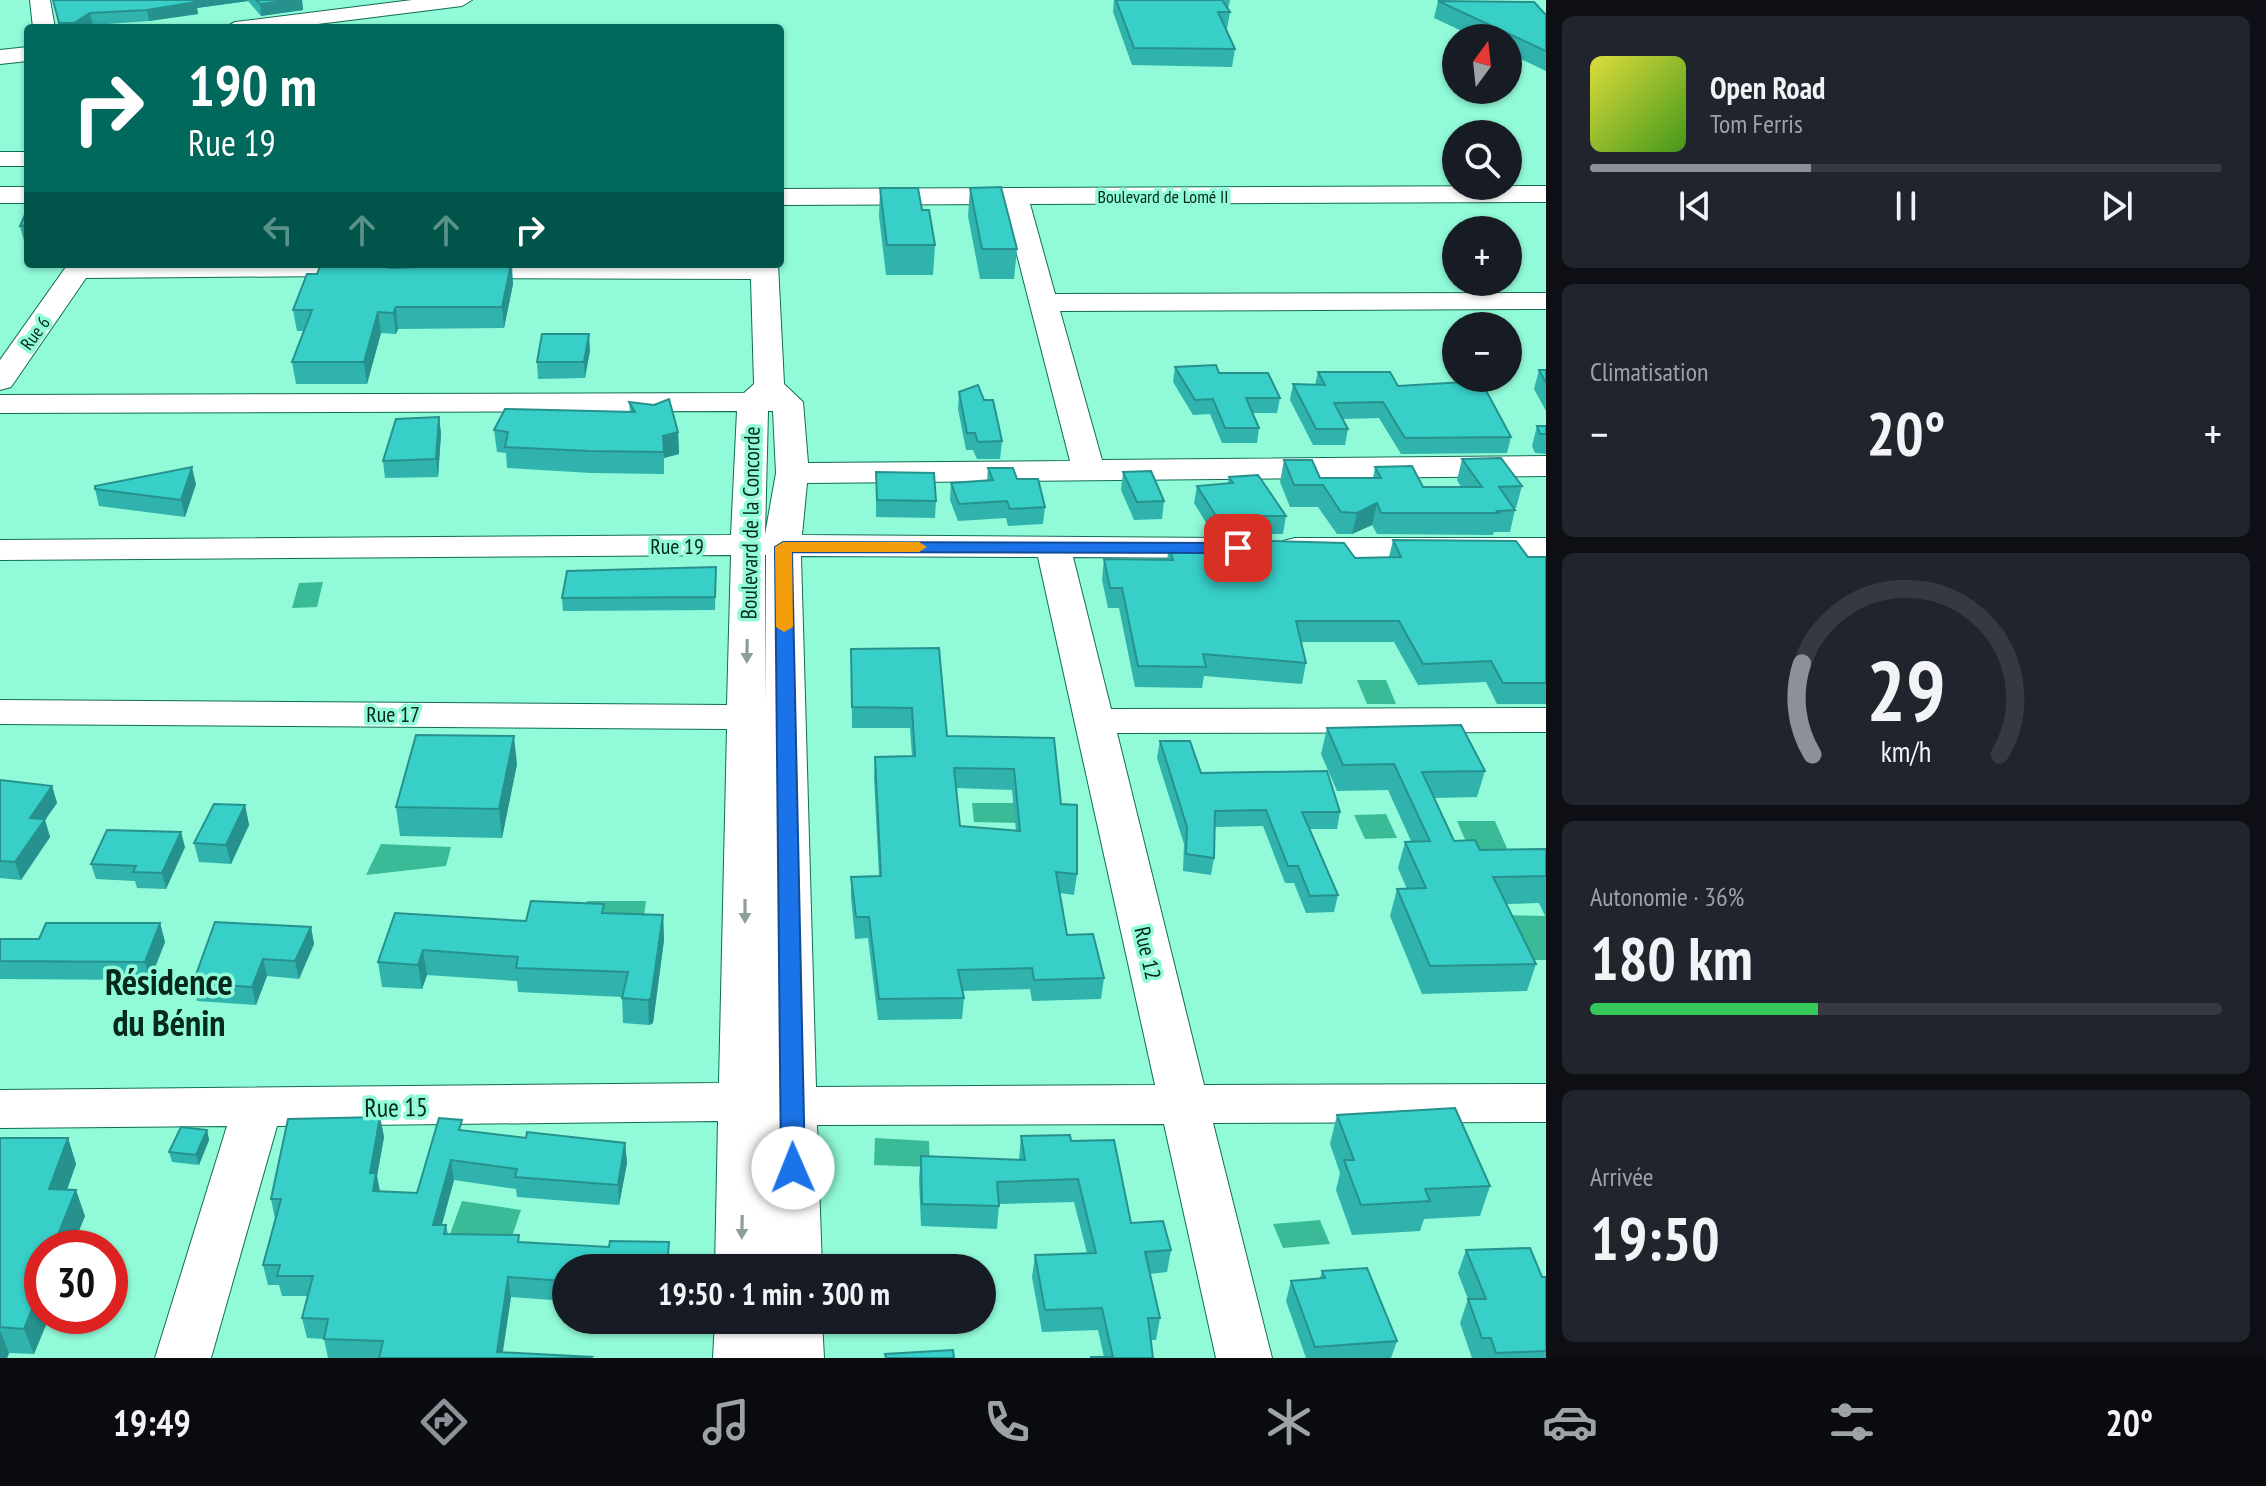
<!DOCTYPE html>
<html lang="fr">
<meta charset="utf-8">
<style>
:root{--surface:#171b24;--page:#20242c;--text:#f1f3f6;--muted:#9ea1a6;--line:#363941;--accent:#8c9099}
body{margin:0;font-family:"PT Sans Narrow",sans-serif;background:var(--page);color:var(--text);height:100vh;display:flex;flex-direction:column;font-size:30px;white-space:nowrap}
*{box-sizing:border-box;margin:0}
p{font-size:26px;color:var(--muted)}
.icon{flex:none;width:44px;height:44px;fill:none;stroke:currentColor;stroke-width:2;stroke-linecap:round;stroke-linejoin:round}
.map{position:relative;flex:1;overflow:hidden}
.drawer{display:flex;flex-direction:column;gap:16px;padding:16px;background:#0d0f14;width:720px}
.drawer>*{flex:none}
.hud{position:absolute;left:24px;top:24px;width:760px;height:244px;border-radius:8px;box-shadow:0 2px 6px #0004;background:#00695c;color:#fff;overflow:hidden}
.needle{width:52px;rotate:15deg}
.fabs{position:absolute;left:1442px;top:24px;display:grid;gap:16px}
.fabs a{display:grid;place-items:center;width:80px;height:80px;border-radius:50%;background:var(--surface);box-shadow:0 2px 6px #0004;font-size:40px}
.speed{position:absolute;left:24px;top:1230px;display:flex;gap:16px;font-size:40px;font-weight:700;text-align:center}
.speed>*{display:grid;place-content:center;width:104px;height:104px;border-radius:50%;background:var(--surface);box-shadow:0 2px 6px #0004;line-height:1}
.speed .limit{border:12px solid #d22;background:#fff;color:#111}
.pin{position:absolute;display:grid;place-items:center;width:68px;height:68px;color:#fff;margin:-34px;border-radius:16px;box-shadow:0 4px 12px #0006}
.me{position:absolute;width:88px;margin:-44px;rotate:359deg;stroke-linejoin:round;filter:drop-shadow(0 0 6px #0008)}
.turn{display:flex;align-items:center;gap:28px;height:168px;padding:0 32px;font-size:36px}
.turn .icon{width:104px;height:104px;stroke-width:2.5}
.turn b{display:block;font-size:56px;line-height:68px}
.lanes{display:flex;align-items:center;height:76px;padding:0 32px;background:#0003;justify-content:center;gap:40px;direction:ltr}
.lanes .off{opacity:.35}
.big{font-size:60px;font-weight:600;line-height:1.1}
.drawer .tile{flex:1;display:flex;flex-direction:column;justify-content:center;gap:12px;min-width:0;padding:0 28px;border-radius:12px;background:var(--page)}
.drawer .dial{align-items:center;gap:0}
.dial svg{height:208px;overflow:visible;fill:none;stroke:var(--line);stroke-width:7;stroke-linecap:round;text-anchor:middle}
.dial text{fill:var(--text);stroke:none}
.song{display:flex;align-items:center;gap:24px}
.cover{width:96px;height:96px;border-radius:12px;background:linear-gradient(135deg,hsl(60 70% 55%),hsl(100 70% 35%))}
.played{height:8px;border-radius:4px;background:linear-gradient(90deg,var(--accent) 35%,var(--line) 35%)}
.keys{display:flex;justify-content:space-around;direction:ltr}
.heat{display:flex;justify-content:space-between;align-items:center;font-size:44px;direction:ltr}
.charge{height:12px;border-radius:6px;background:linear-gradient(90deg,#34c759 36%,var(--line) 0)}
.trip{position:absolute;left:552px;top:1254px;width:444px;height:80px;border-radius:40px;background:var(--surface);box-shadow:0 2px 6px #0004;font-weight:600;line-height:80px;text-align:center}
.tab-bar{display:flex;height:128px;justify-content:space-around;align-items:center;background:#090b0e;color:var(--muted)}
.tab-bar .icon{width:56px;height:56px}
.tab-bar .current{color:var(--accent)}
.tab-bar b{font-size:36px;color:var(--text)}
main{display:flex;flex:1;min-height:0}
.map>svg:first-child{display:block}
</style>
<main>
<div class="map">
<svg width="1546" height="1358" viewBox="0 0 1546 1358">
<rect width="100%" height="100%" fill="#91fad8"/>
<path fill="#3bba98" d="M323,582l-6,25 -25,1 7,-25z
M1357,680h29l10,24h-29z
M972,803h42l4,20 -44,-1z
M1386,814l11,24 -32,1 -11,-24z
M1457,821h38l21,48h-38z
M381,844l70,3 -5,19 -80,9z
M587,901h59l-3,22 -58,2z
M1501,915l45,1v44h-28z
M875,1138l54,3 1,26 -56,-2z
M462,1201l59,9 -11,32 -60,-8z
M1320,1220l10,24 -47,4 -10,-24z"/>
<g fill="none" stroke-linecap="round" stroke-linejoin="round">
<g stroke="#136c56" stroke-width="2">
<path id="minor" d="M30,0h20l5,28h-22z
M412,0h60l-10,6 -176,22h-62l11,-6z
M28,47v14l-28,3v-14z
M0,152h28v14h-28z
M1546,186v16l-516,2 25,90 491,-1v16l-486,2 42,149 444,-4v20l-739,7 -5,52 419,3 12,3 5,7 -5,7 -12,3 -148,-1 38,152 435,-1v24l-429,1 87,352 342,-1v38l-333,1 59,235h-56l-52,-234 -347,1 5,143h-107l3,-147 -441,5 -66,232h-56l72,-232 -227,2v-38l719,-7 8,-354 -727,-5v-24l727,5 4,-150 -731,5v-20l731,-5 6,-124 -737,2v-18l744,-2 10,-9 -3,-105 -290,-1 -10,-2 -4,-6 5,-6h326l6,120 19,18 5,61 262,-2 -66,-257 -224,1v-16zM768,411h5l3,62 -11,62zM765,555h1v150zM801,556l237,1 117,528 -339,2z
M0,187h28v16h-28z
M68,264h291l-4,6 -22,6 -247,2 -75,109 -11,3v-30z
M1295,538h251v20h-251l-12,-3 -5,-7 5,-7z
M715,1320h107l2,38h-111z"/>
</g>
<use href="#minor" fill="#fff" fill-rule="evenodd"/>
</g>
<path fill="#30b2ad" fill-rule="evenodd" d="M53,0h249l1,10 -42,6 -13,-15 -51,7 1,6 -49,7 -56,4 -6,3h-27z
M1114,0h116l-2,9 2,3 -3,17h-1l9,20 -3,18 -100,-2 -19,-53z
M1438,1l108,14v56l-38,-18v-15h-31l-43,-20z
M880,188l42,22 13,35 -2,30h-47l-7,-59z
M970,188l47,61 -3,30h-34l-12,-63z
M28,208v32l-4,1 -4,-15z
M321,264h80l-2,4 113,-4 1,20 -9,44 -106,1 -2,5 -15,-1 -14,51h-71l-4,-22 11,-31h-6l-4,-21 24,-36z
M590,350l-5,28 -47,1 -1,-17z
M1175,367l44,6 61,25 -3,15h-24l6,15 -2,15h-35l-12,-29 -17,1 -20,-33z
M1539,370h7v41l-12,-22z
M1318,372l80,14 113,51 -4,16 -106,1 -22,-36 -36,1 5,10 -3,16h-32l-23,-45 3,-16 22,1z
M959,392l43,49 -2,18h-23l-4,-9h-7l-8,-41z
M629,402l49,30 1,22 -15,4v16l-73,-1 -84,-5 -1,-15 -9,-1 -3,-22 136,-18z
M439,417l2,17 -3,43 -53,1 -2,-17z
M1537,426h9v28l-11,-1 -3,-7z
M1462,459l60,27 -6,22h-2l1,2 -5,22h-16l-1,3 -116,-1 -5,-9 -20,9h-15l-19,-27h-28l-10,-25 4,-22 36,18h53l2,-11 48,20h38l-4,-7z
M988,468l29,11 28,28 -2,17 -35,2 -2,-8 -48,3 -8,-21 1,-17 36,-2z
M876,472l60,29 -1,17 -59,-1z
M1123,472l41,29 -2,18 -28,1 -13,-30z
M1229,477l57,39 -3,18h-70l-19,-31 3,-17 31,-3z
M196,484l-11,33 -86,-11 -4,-17z
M1233,540l122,18 34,-1 4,-17 135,17h18v147h-49l-11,-22 -68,3 -24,-43h-93l5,21 -4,21 -98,-8 -2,12 -67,-1 -16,-79h-11l-6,-28 2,-21 63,1 2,-13 63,-2z
M716,567l-1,43 -152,1 -1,-13z
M851,649l96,87 107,2 7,66 16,70 -3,21 -14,-2 7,42 37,43 -3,21 -69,2 -2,-12 -68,2 2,7 -2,21 -84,1 -10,-82 -13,1 -4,-41v-21l28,-1 -5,-98 1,-21 37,-1 -2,-28h-58zM956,788l56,2 4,41 -56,-5z
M1327,728l158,43 -8,26 -43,1 20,43 26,9 66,-1v69l-7,-15 -33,1 30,60 -9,27 -105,3 -32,-78 7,-27h10l-9,-21 7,-26 6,-1 -23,-51 -51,1 -16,-37z
M1160,741l41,32 139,39 -3,17h-27l28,66 -4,17 -28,1 -12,-30h-9l-22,-57 -48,1 -1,31 -3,17 -28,-4 1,-27 -27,-86z
M517,764l-15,74 -102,-2 -4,-29z
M0,780l52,6 5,17 -12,17 5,17 -29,43 -21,-2z
M245,805l4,20 -18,39 -32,-2 -5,-19z
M185,847l-19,42 -29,-1 -2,-7 -39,-2 -5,-15z
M605,913l58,2 1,25 -11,83 -4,2 -26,-2 -1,-26 -104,-5 -1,-11 -90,-6 -5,14 -40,-2 -4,-25 148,-41z
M160,923l5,19 -15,38 -150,-1v-40h39z
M311,927l3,17 -15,35 -32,-3 -11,29 -59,-4 -4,-18z
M1337,1115l153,71 -10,30 -56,3 -4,12 -68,4 -16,-45 4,-17 -10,-29z
M380,1117l4,20 -7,39 3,15 37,2 47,-63 62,8 99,5 2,20 -8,42 -102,-8 -1,-8 -62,-9 -12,45h4l2,9 72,8 150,20 -1,6h-103v33l-55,-4 -9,55 90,6h-264l-4,-19 -17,-1 -5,-20 6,-22h-26l-3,-11h-11l-5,-20 12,-46 -4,-20z
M207,1130l2,10 -10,25 -27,-3 -3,-10z
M1021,1136l50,5 60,82 40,27 -4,22 -17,2 10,44 -4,22h-5l2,18 -49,-1 -6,-27 -56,2 -10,-55 3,-22 52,-2 -13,-51 -75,2 -2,25 -76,-3 -2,-47 2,-23 98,4z
M0,1138h68l8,26 -9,26 18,26 -11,26 -32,6v68h36l-2,5 -28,-1 -14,34 -25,-1 -2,5h-7z
M1466,1250l76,27h4v81h-74l-12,-35 8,-24 -10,-26z
M1322,1271l75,70 -6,17h-85l-20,-57 5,-20 29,-3z"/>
<path fill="#27918d" d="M195,0h53v1l-51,7 1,6 -49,7 -2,-11z
M293,0h9l1,10 -42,6 -1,-12z
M90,13l3,12 -6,3h-12l-1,-5z
M392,264h9l-8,25 -3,-21z
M511,264l2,20 -9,44 -2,-21z
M396,307l2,22 -2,5 -3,-21z
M378,312l3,21 -14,51 -3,-22z
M589,334l1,16 -5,28 -1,-16z
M439,417l2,17 -3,43 -2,-18z
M678,432l1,22 -15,4 -1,-22z
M192,467l4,17 -11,33 -4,-17z
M1377,503l-5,22 -20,9 5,-21z
M514,736l3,28 -15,74 -3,-29z
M52,786l5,17 -12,17 5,17 -29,43 -6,-18 15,-44z
M245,805l4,20 -18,39 -5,-19z
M181,832l4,15 -19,42 -4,-16z
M663,915l1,25 -11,83 -4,2 -1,-25z
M160,923l5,19 -15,38 -5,-18z
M311,927l3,17 -15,35 -4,-18z
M423,950l4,25 -5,14 -4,-24z
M263,959l4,17 -11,29 -4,-18z
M380,1117l4,20 -7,39 3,17 -3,18 -7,-38z
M207,1130l2,10 -10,25 -3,-10z
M68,1138l8,26 -18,51 -9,-26z
M625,1143l2,20 -8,42 -1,-20z
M451,1160l3,20 -18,65 -3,-20z
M76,1190l9,26 -13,32 -17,-6z
M669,1242v26h-2z
M508,1277l3,20 -9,61 -5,-6z
M38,1294l4,11v11h4l2,4 -14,34 -10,-25z
M0,1330l9,23 -2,5h-7z"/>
<path fill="#38cfc9" stroke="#27918d" stroke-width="2" fill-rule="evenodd" d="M53,0h142l1,2 -49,8 -57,3 -16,10h-15z
M256,0h37l-33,4z
M1116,0h106l8,12h-12l17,37 -101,-1z
M1438,1l96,1 12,13v36z
M1001,187l16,62h-35l-12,-61z
M880,188h38l4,22h7l6,35h-48z
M28,208v17l-8,1z
M321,264h71l-2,4 121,-4 -9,43h-106l-3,6 -15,-1 -14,50h-72l20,-52h-19l14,-36h10z
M542,334h47l-5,28h-47z
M1216,365l3,8h49l12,25h-34l13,30h-34l-12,-29 -18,1 -20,-33z
M1539,370h7v13z
M1318,372h72l8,14 83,-5 30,56 -106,1 -22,-36 -49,1 14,26h-32l-23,-45 32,1z
M978,385l6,15h9l9,41 -24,1 -3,-9h-8l-8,-41z
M669,399l9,33 -15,4 1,16 -75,-1 -84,-4 3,-15 -14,-2 11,-21 130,3 -6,-10 25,3z
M439,417l-3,42 -53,2 13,-42z
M1537,426h9v8h-6z
M1501,458l21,28 -23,1 16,23 -18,1 2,2h-118l-4,-10 -20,10 -16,-1 -18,-27h-29l-10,-25h28l8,18h61l-6,-11 37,-1 11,21h59l-20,-28z
M192,467l-11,33 -86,-11v-3z
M988,468h25l4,11h21l7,28 -35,2 -3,-8 -48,3 -8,-21 42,-3z
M1151,471l13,30 -27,1 -14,-30z
M876,472l58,1 2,28 -59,-1z
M1258,475l28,41h-70l-19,-30 36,-3 -4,-6z
M1233,540l111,3 11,15 46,-1 -8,-17 123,1 12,16h18v126h-43l-12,-22 -68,3 -24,-43h-103l10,42 -103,-9 3,13 -68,-1 -16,-78h-12l-6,-29 69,1 -4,-13 67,-2z
M716,567l-1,30 -153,1 5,-27z
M939,648l8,88 107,2 7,66 16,1v69l-21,-2 11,63 26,-1 11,44 -70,2 -2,-12 -74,2 6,28 -85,1 -10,-82h-13l-5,-40 30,-1 -6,-119 40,-1 -3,-48 -60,-1 -1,-58zM954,768l60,1 6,62 -60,-5z
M1461,725l24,46 -63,1 32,69 21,-1 5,10 66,-1v27l-53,1 43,87 -106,2 -33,-77 29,-1 -21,-46 25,-1 -36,-77 -51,1 -16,-37z
M416,735l98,1 -15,73 -103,-2z
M1160,741h30l11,32 126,-2 13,41h-38l36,83 -28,1 -12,-30h-10l-22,-56 -51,1 -1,47 -28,-4 1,-27z
M0,780l52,6 -22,32 15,1 -30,43 -15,-1z
M214,804l31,1 -19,40 -32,-2z
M107,830l74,2 -19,41 -29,-1 3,-6 -45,-2z
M531,901l73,3 -2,9 61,2 -12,83 -3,2 -26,-2 6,-26 -112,-4 2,-11 -95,-7 -5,15 -40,-3 17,-49 131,8z
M215,922l96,5 -16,34 -32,-2 -11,28 -59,-4z
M46,923h114l-15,39 -145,-1v-22h39z
M1455,1108l35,78 -65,3 5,12 -69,4 -17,-45h10l-17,-45z
M380,1117l-10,56h6l-3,18 44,2 22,-75 23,2 -3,10 67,8 1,-6 98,11 -7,42 -103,-8 2,-8 -66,-9 -18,65h13l-2,9 75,1 -1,7 91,5 1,-6 59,1 -2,26h-101l-1,13 -57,-4 -11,75 95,5 -1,1h-212l4,-17 -59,-2 4,-20 -26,-1 11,-42h-36l3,-11h-17l18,-66h-10l17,-80z
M181,1127l26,3 -11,25 -27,-3z
M1070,1135l1,6 43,-1 17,83 32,-2 8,29 -26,2 15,66h-12l5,40h-62v-1h22l-11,-49 -57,2 -10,-55 61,-2 -18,-74 -81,3 2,24 -77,-2 -1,-48 104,4 -4,-24z
M0,1138h68l-19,51 27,1 -21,52h34l-3,6h-44v46h-4l-14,35 -24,-2z
M1530,1248l12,29h4v74l-50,2 -5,-15h-9l-14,-39h18l-20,-49z
M1367,1268l30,73 -82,6 -24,-66 34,-3 -3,-7z
M953,1350l1,8h-68l-1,-4z"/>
<defs><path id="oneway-solid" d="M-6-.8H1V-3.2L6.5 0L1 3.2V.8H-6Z" transform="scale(2)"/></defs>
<g fill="#8e9e9a">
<use href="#oneway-solid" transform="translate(747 651) rotate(91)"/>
<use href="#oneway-solid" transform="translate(745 911) rotate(90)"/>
<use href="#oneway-solid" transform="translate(742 1227) rotate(91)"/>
</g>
<path fill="#1a73e8" stroke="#114b97" stroke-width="2" d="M783,542l455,1 8,5 -8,5 -446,-1 13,616 -3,7 -9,3 -9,-3 -3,-7 -6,-621z"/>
<path fill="#f59e0b" d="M783,542h136l8,5 -8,5h-127l1,75 -9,5 -8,-5 -1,-80z"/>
<g text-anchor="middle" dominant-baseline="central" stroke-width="7" stroke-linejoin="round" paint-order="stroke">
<g font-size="18" fill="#05281f" stroke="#91fad8">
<text x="1163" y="196">Boulevard de Lomé II</text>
<text transform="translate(35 333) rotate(-54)">Rue 6</text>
</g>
<g font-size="22" fill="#05281f" stroke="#91fad8">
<text transform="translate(750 523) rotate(-89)">Boulevard de la Concorde</text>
<text x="677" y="546">Rue 19</text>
<text x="393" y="714">Rue 17</text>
<text transform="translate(1148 953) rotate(77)">Rue 12</text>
</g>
<g font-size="26" fill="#05281f" stroke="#91fad8">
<text transform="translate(396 1107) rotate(-1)">Rue 15</text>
</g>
<g font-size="36" font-weight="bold" fill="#05281f" stroke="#91fad8">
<text x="169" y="981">Résidence<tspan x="169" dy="41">du Bénin</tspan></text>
</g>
</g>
</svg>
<div class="fabs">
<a><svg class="needle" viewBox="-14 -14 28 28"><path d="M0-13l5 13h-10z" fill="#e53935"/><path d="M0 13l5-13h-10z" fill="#9ea1a6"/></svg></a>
<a><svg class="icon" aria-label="search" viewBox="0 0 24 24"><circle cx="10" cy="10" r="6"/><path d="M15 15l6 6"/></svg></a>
<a>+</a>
<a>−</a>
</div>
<div class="speed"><div class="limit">30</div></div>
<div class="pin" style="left:1238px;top:548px;background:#d93025"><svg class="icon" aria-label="arrive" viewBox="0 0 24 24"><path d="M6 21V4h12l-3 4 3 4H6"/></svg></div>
<svg class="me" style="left:793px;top:1168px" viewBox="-20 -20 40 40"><circle r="19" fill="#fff"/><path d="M0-13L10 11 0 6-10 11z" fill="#1a73e8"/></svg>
<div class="trip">19:50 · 1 min · 300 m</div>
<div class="hud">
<div class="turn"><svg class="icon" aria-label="right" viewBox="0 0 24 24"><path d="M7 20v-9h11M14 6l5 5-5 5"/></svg><div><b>190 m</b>Rue 19</div></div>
<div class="lanes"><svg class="icon off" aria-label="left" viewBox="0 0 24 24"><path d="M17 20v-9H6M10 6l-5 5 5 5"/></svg><svg class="icon off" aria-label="ahead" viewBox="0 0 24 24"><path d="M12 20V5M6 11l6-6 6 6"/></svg><svg class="icon off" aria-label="ahead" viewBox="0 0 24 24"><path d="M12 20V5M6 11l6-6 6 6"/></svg><svg class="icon" aria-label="right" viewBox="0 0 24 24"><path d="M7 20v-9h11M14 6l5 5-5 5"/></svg></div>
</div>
</div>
<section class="drawer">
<div class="tile">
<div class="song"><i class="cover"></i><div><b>Open Road</b><p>Tom Ferris</p></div></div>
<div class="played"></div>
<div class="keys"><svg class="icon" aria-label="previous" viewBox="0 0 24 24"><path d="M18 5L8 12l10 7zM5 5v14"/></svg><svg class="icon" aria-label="pause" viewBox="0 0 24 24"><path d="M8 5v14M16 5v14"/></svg><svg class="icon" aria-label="next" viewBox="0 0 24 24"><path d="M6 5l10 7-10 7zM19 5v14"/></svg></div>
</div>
<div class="tile"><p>Climatisation</p>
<div class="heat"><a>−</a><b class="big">20°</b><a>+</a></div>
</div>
<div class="tile dial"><svg viewBox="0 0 100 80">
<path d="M14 69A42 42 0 1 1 86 69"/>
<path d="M14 69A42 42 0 0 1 10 34" stroke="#8c9099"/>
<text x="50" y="56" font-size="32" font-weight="700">29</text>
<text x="50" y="72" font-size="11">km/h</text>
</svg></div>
<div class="tile"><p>Autonomie · 36%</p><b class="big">180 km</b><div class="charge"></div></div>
<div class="tile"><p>Arrivée</p><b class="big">19:50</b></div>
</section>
</main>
<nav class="tab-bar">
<b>19:49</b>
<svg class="icon current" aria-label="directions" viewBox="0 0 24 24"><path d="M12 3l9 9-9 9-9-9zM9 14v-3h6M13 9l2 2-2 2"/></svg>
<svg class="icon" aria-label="music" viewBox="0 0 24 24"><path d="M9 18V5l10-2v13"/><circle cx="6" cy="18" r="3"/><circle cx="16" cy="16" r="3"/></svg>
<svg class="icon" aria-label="phone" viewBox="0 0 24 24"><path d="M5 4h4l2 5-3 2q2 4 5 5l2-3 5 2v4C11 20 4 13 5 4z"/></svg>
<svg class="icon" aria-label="climate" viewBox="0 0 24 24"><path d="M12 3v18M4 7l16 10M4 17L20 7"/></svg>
<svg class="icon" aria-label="car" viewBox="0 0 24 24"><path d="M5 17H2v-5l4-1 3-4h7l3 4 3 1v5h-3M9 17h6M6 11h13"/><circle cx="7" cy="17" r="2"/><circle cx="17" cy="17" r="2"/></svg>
<svg class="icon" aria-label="filters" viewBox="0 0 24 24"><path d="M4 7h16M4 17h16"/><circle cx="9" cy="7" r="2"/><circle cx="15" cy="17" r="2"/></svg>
<b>20°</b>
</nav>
